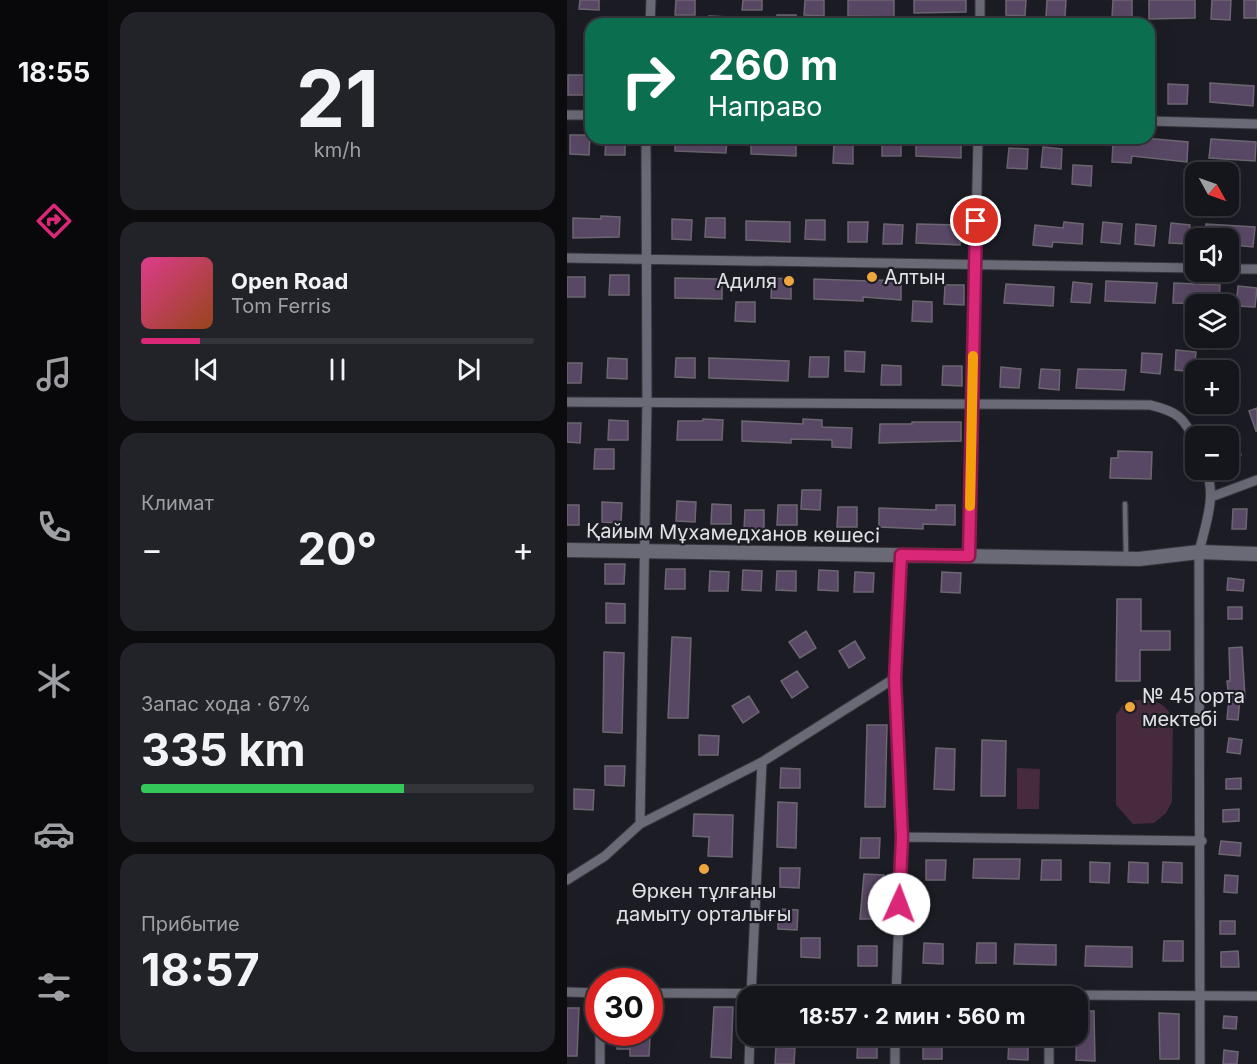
<!DOCTYPE html>
<html lang="ru">
<meta charset="utf-8">
<style>
:root{--surface:#15151c;--page:#222229;--text:#f1f3f6;--muted:#9d9fa3;--line:#34343b;--accent:#db2777}
body{margin:0;font-family:Inter,sans-serif;background:var(--page);color:var(--text);height:100vh;display:flex;flex-direction:column;font-size:22px;white-space:nowrap}
*{box-sizing:border-box;margin:0}
p{font-size:20px;color:var(--muted)}
.icon{flex:none;width:33px;height:33px;fill:none;stroke:currentColor;stroke-width:2;stroke-linecap:round;stroke-linejoin:round}
.map{position:relative;flex:1;overflow:hidden}
.panel{display:flex;flex-direction:column;gap:12px;padding:12px;background:#0c0c0f;width:459px}
.panel>*{flex:none}
.top-card{position:absolute;left:18px;top:18px;width:570px;height:126px;border-radius:18px;box-shadow:0 6px 24px #0002,0 0 0 2px var(--line);background:#0b6e4f;color:#fff;overflow:hidden}
.needle{width:39px;rotate:130deg}
.buttons{position:absolute;left:618px;top:162px;display:grid;gap:12px}
.buttons a{display:grid;place-items:center;width:54px;height:54px;border-radius:12px;background:var(--surface);box-shadow:0 6px 24px #0002,0 0 0 2px var(--line);font-size:30px}
.speed{position:absolute;left:18px;top:968px;display:flex;gap:12px;font-size:30px;font-weight:700;text-align:center}
.speed>*{display:grid;place-content:center;width:78px;height:78px;border-radius:50%;background:var(--surface);box-shadow:0 6px 24px #0002,0 0 0 2px var(--line);line-height:1}
.speed .limit{border:9px solid #d22;background:#fff;color:#111}
.pin{position:absolute;display:grid;place-items:center;width:51px;height:51px;color:#fff;margin:-26px;border:3px solid #fff;border-radius:50%;box-shadow:0 2px 6px #0007}
.me{position:absolute;width:66px;margin:-33px;rotate:2deg;stroke-linejoin:round;filter:drop-shadow(0 0 4px #0008)}
.turn{display:flex;align-items:center;gap:21px;height:126px;padding:0 24px;font-size:27px}
.turn .icon{width:78px;height:78px;stroke-width:2.5}
.turn b{display:block;font-size:42px;line-height:51px}
.big{font-size:45px;font-weight:700;line-height:1.1}
.panel .widget{flex:1;display:flex;flex-direction:column;justify-content:center;gap:9px;min-width:0;padding:0 21px;border-radius:18px;background:var(--page)}
.panel .dial{align-items:center;gap:0}
.dial b{font-size:78px;line-height:1}
.song{display:flex;align-items:center;gap:18px}
.cover{width:72px;height:72px;border-radius:9px;background:linear-gradient(135deg,hsl(330 70% 55%),hsl(20 70% 35%))}
.played{height:6px;border-radius:3px;background:linear-gradient(90deg,var(--accent) 15%,var(--line) 15%)}
.keys{display:flex;justify-content:space-around;direction:ltr}
.heat{display:flex;justify-content:space-between;align-items:center;font-size:33px;direction:ltr}
.charge{height:9px;border-radius:4px;background:linear-gradient(90deg,#34c759 67%,var(--line) 0)}
.trip{position:absolute;left:170px;top:986px;width:351px;height:60px;border-radius:18px;background:var(--surface);box-shadow:0 6px 24px #0002,0 0 0 2px var(--line);font-weight:700;line-height:60px;text-align:center}
main{display:flex;flex:1;min-height:0}
.dock{display:flex;flex-direction:column;width:108px;justify-content:space-around;align-items:center;background:#08080b;color:var(--muted)}
.dock .icon{width:42px;height:42px}
.dock .current{color:var(--accent)}
.dock b{font-size:27px;color:var(--text)}
.map>svg:first-child{display:block}
</style>
<main>
<nav class="dock">
<b>18:55</b>
<svg class="icon current" aria-label="directions" viewBox="0 0 24 24"><path d="M12 3l9 9-9 9-9-9zM9 14v-3h6M13 9l2 2-2 2"/></svg>
<svg class="icon" aria-label="music" viewBox="0 0 24 24"><path d="M9 18V5l10-2v13"/><circle cx="6" cy="18" r="3"/><circle cx="16" cy="16" r="3"/></svg>
<svg class="icon" aria-label="phone" viewBox="0 0 24 24"><path d="M5 4h4l2 5-3 2q2 4 5 5l2-3 5 2v4C11 20 4 13 5 4z"/></svg>
<svg class="icon" aria-label="climate" viewBox="0 0 24 24"><path d="M12 3v18M4 7l16 10M4 17L20 7"/></svg>
<svg class="icon" aria-label="car" viewBox="0 0 24 24"><path d="M5 17H2v-5l4-1 3-4h7l3 4 3 1v5h-3M9 17h6M6 11h13"/><circle cx="7" cy="17" r="2"/><circle cx="17" cy="17" r="2"/></svg>
<svg class="icon" aria-label="filters" viewBox="0 0 24 24"><path d="M4 7h16M4 17h16"/><circle cx="9" cy="7" r="2"/><circle cx="15" cy="17" r="2"/></svg>
</nav>
<section class="panel">
<div class="widget dial"><b>21</b><p>km/h</p></div>
<div class="widget">
<div class="song"><i class="cover"></i><div><b>Open Road</b><p>Tom Ferris</p></div></div>
<div class="played"></div>
<div class="keys"><svg class="icon" aria-label="previous" viewBox="0 0 24 24"><path d="M18 5L8 12l10 7zM5 5v14"/></svg><svg class="icon" aria-label="pause" viewBox="0 0 24 24"><path d="M8 5v14M16 5v14"/></svg><svg class="icon" aria-label="next" viewBox="0 0 24 24"><path d="M6 5l10 7-10 7zM19 5v14"/></svg></div>
</div>
<div class="widget"><p>Климат</p>
<div class="heat"><a>−</a><b class="big">20°</b><a>+</a></div>
</div>
<div class="widget"><p>Запас хода · 67%</p><b class="big">335 km</b><div class="charge"></div></div>
<div class="widget"><p>Прибытие</p><b class="big">18:57</b></div>
</section>
<div class="map">
<svg width="690" height="1064" viewBox="0 0 690 1064">
<rect width="100%" height="100%" fill="#1c1c25"/>
<path fill="#472b3d" d="M567,700c19,0 29,0 39,18l-1,84 -6,11 -12,10 -21,1 -17,-19v-90l6,-9z
M450,768l23,1 -1,40h-22z"/>
<path fill="#594865" stroke="#6c6670" stroke-width="1.5" d="M13,0h19v10l-20,-1z
M109,0h19v15h-20z
M176,0h19v10h-20z
M238,0h19v16l-20,-1z
M281,0h46v17l-46,-1z
M347,0h52v12l-52,1z
M439,0h20l-1,16 -19,-1z
M480,0h19l-1,17h-19z
M546,0h19v19l-20,-1z
M582,0h46v18l-46,1z
M645,0h19l-1,20 -19,-1z
M677,0h13v18h-13z
M210,15h19v9h-19z
M142,16l20,1 -1,7h-19z
M1,75h19v20h-19z
M643,83l44,3 -1,20 -43,-4z
M601,84l20,1 -1,19h-19z
M3,135h20l-1,20 -19,-1z
M39,138h19v17h-20z
M108,138h52l-1,15 -51,-2z
M184,138h45v18l-45,-2z
M315,138h19v18h-19z
M349,138h45v20l-45,-2z
M577,138l44,4 -1,20 -55,-6 -1,7 -19,-1 1,-20 30,3z
M644,139l45,3 -1,19 -46,-3z
M267,143l19,1v20l-20,-1z
M476,147l19,2 -1,20 -20,-2z
M442,148l19,1 -1,20 -20,-1z
M506,165l19,1 -1,20 -19,-2z
M34,216l19,1 -1,20 -46,1v-20l28,1z
M139,218h19v20l-20,-1z
M105,219l20,1 -1,20 -19,-1z
M239,220h19v20l-20,-1z
M179,221l44,1v20l-44,-2z
M281,222h20l-1,20h-19z
M497,222l19,2 -1,20 -29,-2 -1,5 -19,-2 2,-20 28,3z
M536,222l19,2 -2,20 -19,-2z
M604,223l19,2 -2,19 -19,-1z
M317,224l19,1 -1,19h-19z
M350,224l44,1 -1,20 -44,-2z
M569,224l20,2 -2,20 -19,-2z
M639,224l49,3 -2,20 -19,-2 1,-7h-30z
M43,275h19v20h-20z
M303,275h7v5l24,1v19l-38,-3v4l-49,-2v-20l55,2z
M0,277h18v20h-18z
M108,278l47,1v20l-47,-1z
M205,278l19,1v20l-20,-1z
M539,281l51,2 -2,20 -50,-2z
M506,282l19,2 -2,19 -19,-1z
M607,283l46,2 -1,19 -46,-1z
M439,284l48,3 -1,19 -49,-3z
M378,285h19v20l-20,-1z
M671,286l19,2 -2,19 -19,-1z
M346,301l19,1v20l-20,-1z
M169,302h19v20l-20,-1z
M609,350l20,2 -2,20 -19,-2z
M278,351l20,1 -1,20 -19,-1z
M575,353l20,1 -2,20 -19,-2z
M243,357h19l-1,20h-19z
M41,358l19,1v20l-20,-1z
M109,358h19v20l-20,-1z
M142,358l80,3 -1,20 -79,-3z
M0,363h15l-1,20h-14z
M315,365l19,1v19h-20z
M376,366h19v20l-20,-1z
M434,367l20,2 -2,19 -19,-1z
M474,369l19,1 -1,20 -20,-2z
M511,369l48,1 -2,20 -48,-2z
M690,408v23h-1l-7,-20z
M136,419l20,1 -1,20h-45l1,-19h25z
M236,419l19,1v7l30,1 -1,20 -19,-1v-7l-41,-1v4l-49,-2v-20l61,3z
M42,420l19,1v19h-20z
M345,422h49v19l-82,2 1,-19h32z
M0,423h14l-1,20 -13,-1z
M668,436l6,19 -12,4v-21z
M28,449h19v20h-20z
M551,451l34,1 -1,27 -41,-1 1,-20h7z
M235,490h19l-1,20 -19,-1z
M110,501l19,1 -1,20 -19,-1z
M35,502l20,1 -1,20 -19,-1z
M145,504l19,1v19h-20z
M0,505h12v20h-12z
M211,505h19v20h-20z
M369,505h19v20l-32,-1v5l-44,-2v-19l57,2z
M271,507h19v20h-20z
M666,509h14l-1,20h-14z
M178,510h19v20l-20,-1z
M38,564h20l-1,20h-19z
M99,569h19v20h-20z
M176,570l19,1 -1,20 -19,-1z
M252,570l19,1v20l-20,-1z
M143,571l19,1 -1,19h-19z
M210,571h19v20l-20,-1z
M288,572l19,1 -1,19h-19z
M375,572l19,1 -1,20 -19,-1z
M661,578l16,2 -1,11 -16,-1z
M550,599h24v32h29v19h-30v31h-24z
M39,603l19,1v19h-19z
M661,607h14v12h-14z
M239,631l10,17 -16,10 -11,-16z
M105,637l19,1 -3,80h-20z
M288,641l10,17 -16,10 -10,-17z
M675,647l3,51h-5l-2,22 -11,-1 2,-20 -2,-18h3l-1,-33z
M37,652l20,1 -2,80 -19,-1z
M230,671l11,16 -16,11 -11,-17z
M182,696l10,16 -16,11 -11,-17z
M300,725h20l-2,82h-20z
M132,735l20,1 -1,19h-19z
M662,738l13,2 -2,14 -13,-2z
M415,740l24,1 -1,55h-24z
M369,748l19,1 -1,41 -20,-1z
M38,766h20l-1,20 -19,-1z
M214,768l19,1v19h-20z
M674,778v11h-15v-10z
M7,789l20,1 -1,20 -19,-1z
M211,802l19,1 -1,45 -19,-1z
M672,809v12l-16,1v-12z
M127,814l39,1 -1,42 -24,-1 1,-19 -16,-1z
M294,838h19l-1,20h-19z
M654,841l20,2 -1,13 -21,-2z
M407,859h46l-1,20 -46,-1z
M359,860h20l-1,20h-19z
M475,860h19v20h-20z
M523,862l20,1 -1,20 -19,-1z
M562,862l19,1v20l-20,-1z
M596,862l19,1v20l-20,-1z
M213,868h20l-1,20 -19,-1z
M297,874l20,1 -4,44h-20z
M658,875l13,1 -1,17 -13,-1z
M211,909l20,1 -1,20 -19,-1z
M653,921h15v13h-15z
M234,938h19v20l-19,-1z
M597,941h19v20h-20z
M357,943l19,1v20l-20,-1z
M410,943h19v20h-20z
M448,944l41,1v20l-42,-1z
M291,946h19v20h-19z
M519,946l46,1v20l-47,-1z
M671,951l1,16h-18v-15z
M147,1007h19l-2,51 -20,-1z
M0,1008h12l-2,48h-10z
M510,1011h17l1,50 -19,-1z
M592,1013l20,1v45h-19z
M657,1016l13,1 -1,12 -13,-1z
M51,1036l32,1 -1,19h-19v-7h-13z
M291,1038l19,1v19h-20z
M356,1039h19v20h-19z
M442,1040h19v20l-20,-1z
M209,1047l19,1 -1,16h-19z
M657,1050l14,2 -1,12h-14z"/>
<g fill="none" stroke-linecap="round" stroke-linejoin="round">
<g stroke="#36373e" stroke-width="7">
<path id="lane" d="M558,504l1,51"/>
</g>
<g stroke="#36373e" stroke-width="11">
<path id="street" d="M83,24l1,-24
M413,24v-24
M0,115h24
M582,121l108,3
M0,258l628,10
M662,269h28
M0,402l583,3c26,6 35,12 45,38
M644,497l46,-17
M402,556l9,-418
M328,678l7,159 -6,159
M73,824l7,-423 -1,-263
M335,837l300,4
M0,880l38,-24 35,-32 122,-62 133,-84 6,-123
M0,992l32,1
M82,993l608,3
M184,996l11,-234
M33,1064v-32
M182,1064l1,-29
M328,1064v-29
M482,1064v-29
M633,1064l-1,-512c6,-26 18,-56 7,-82"/>
</g>
<g stroke="#36373e" stroke-width="16">
<path id="secondary" d="M0,550l572,9 60,-7 58,2"/>
</g>
<use href="#lane" stroke="#696a75" stroke-width="4.5"/>
<use href="#street" stroke="#696a75" stroke-width="9"/>
<use href="#secondary" stroke="#696a75" stroke-width="14"/>
</g>
<g fill="none" stroke-linecap="round" stroke-linejoin="round">
<g stroke="#8e194d" stroke-width="15">
<path id="route" d="M332,904l3,-67 -7,-159 6,-123 68,1 7,-335"/>
</g>
<use href="#route" stroke="#db2777" stroke-width="10"/>
<path stroke="#f59e0b" stroke-width="10" d="M403,506l3,-150"/>
</g>
<g fill="#efa73d" stroke="#1c1c25" stroke-width="2">
<circle cx="305" cy="277" r="6"/>
<circle cx="222" cy="281" r="6"/>
<circle cx="563" cy="707" r="6"/>
<circle cx="137" cy="869" r="6"/>
</g>
<g text-anchor="middle" dominant-baseline="central" stroke-width="4.5" stroke-linejoin="round" paint-order="stroke">
<g font-size="20" fill="#e1e1e7" stroke="#1c1c25" text-anchor="start">
<text x="317" y="277">Алтын</text>
<text x="210" y="281" text-anchor="end">Адиля</text>
<text x="575" y="696">№ 45 орта<tspan x="575" dy="23">мектебі</tspan></text>
<text x="137" y="891" text-anchor="middle">Өркен тұлғаны<tspan x="137" dy="23">дамыту орталығы</tspan></text>
</g>
<g font-size="20" fill="#e1e1e7" stroke="#1c1c25">
<text transform="translate(166 533) rotate(1)">Қайым Мұхамедханов көшесі</text>
</g>
</g>
</svg>
<div class="buttons">
<a><svg class="needle" viewBox="-14 -14 28 28"><path d="M0-13l5 13h-10z" fill="#e53935"/><path d="M0 13l5-13h-10z" fill="#9d9fa3"/></svg></a>
<a><svg class="icon" aria-label="sound" viewBox="0 0 24 24"><path d="M4 9h4l5-4v14l-5-4H4zM17 9q2 3 0 6"/></svg></a>
<a><svg class="icon" aria-label="layers" viewBox="0 0 24 24"><path d="M12 4l9 5-9 5-9-5zM3 14l9 5 9-5"/></svg></a>
<a>+</a>
<a>−</a>
</div>
<div class="speed"><div class="limit">30</div></div>
<div class="pin" style="left:409px;top:221px;background:#d93025"><svg class="icon" aria-label="arrive" viewBox="0 0 24 24"><path d="M6 21V4h12l-3 4 3 4H6"/></svg></div>
<svg class="me" style="left:332px;top:904px" viewBox="-20 -20 40 40"><circle r="19" fill="#fff"/><path d="M0-13L10 11 0 6-10 11z" fill="#db2777"/></svg>
<div class="trip">18:57 · 2 мин · 560 m</div>
<div class="top-card">
<div class="turn"><svg class="icon" aria-label="right" viewBox="0 0 24 24"><path d="M7 20v-9h11M14 6l5 5-5 5"/></svg><div><b>260 m</b>Направо</div></div>
</div>
</div>
</main>
